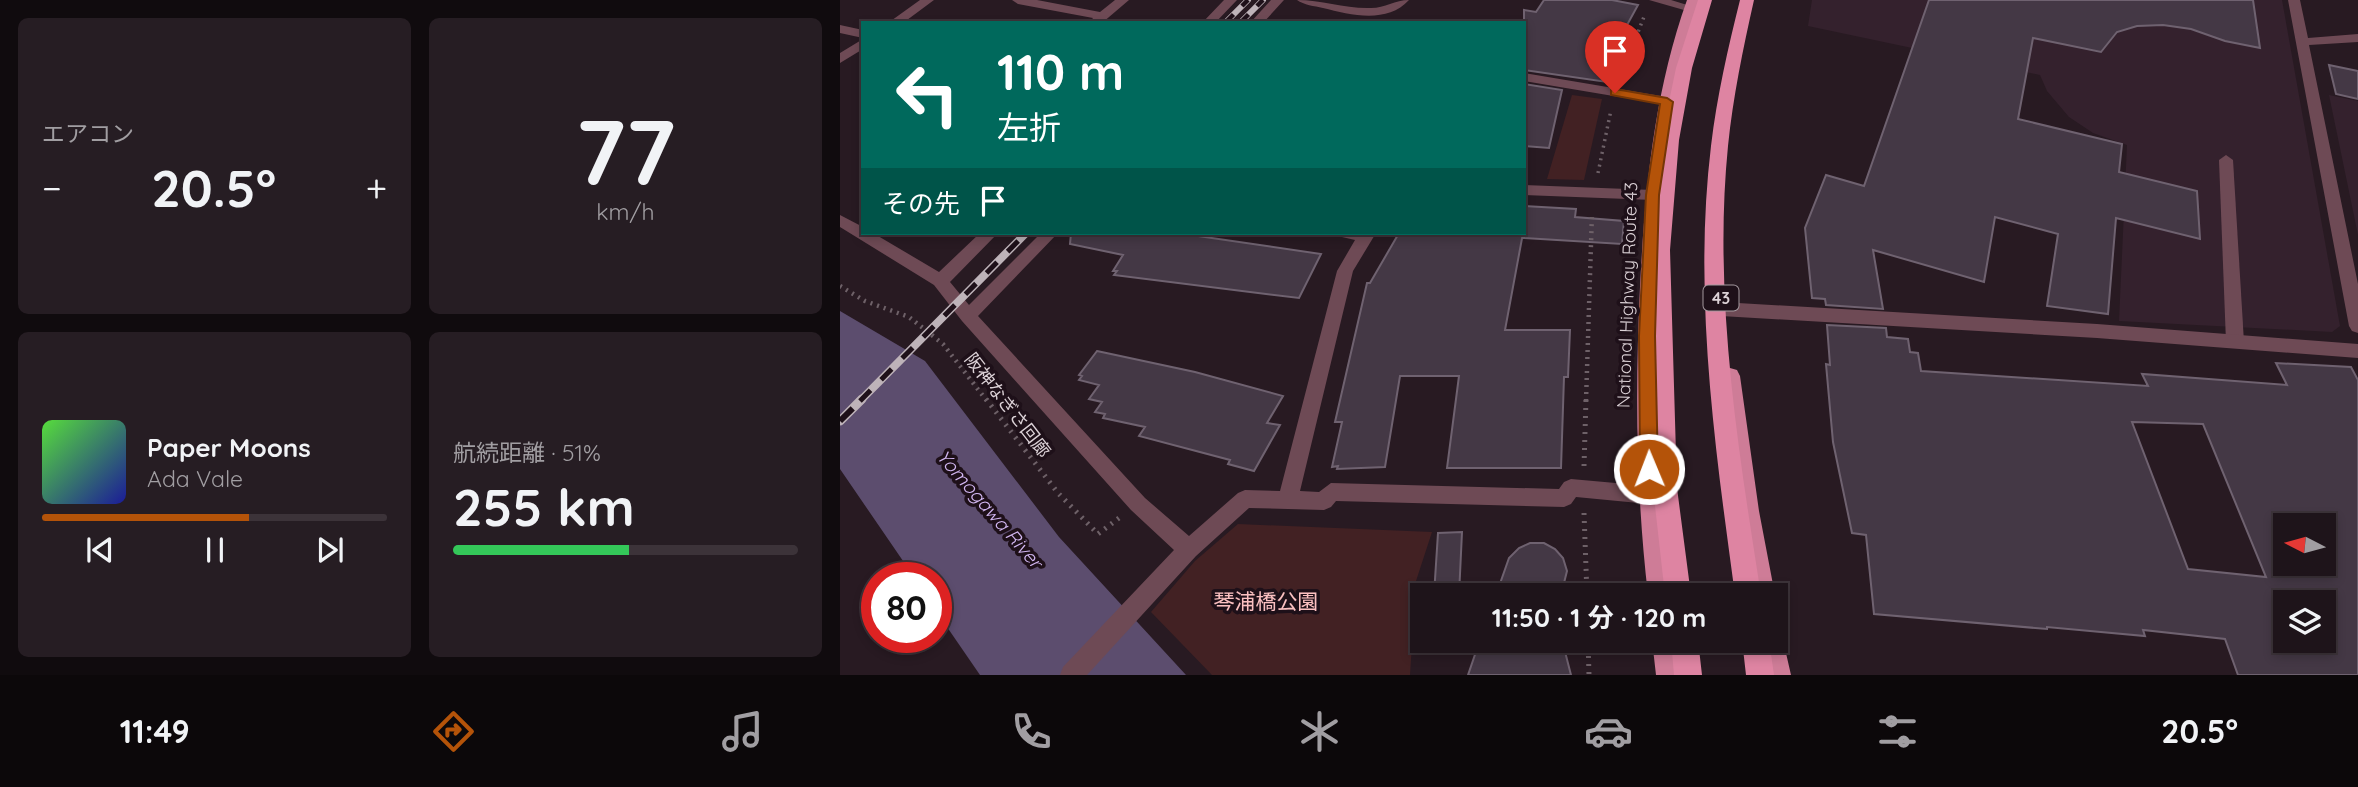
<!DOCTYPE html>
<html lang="ja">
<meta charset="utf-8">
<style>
:root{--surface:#1e141a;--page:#261d23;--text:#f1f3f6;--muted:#a19ea2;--line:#3c3339;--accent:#b45309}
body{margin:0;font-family:Quicksand,"Noto Sans JP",sans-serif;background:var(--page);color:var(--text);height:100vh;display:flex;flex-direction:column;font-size:26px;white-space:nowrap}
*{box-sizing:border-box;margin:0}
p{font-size:23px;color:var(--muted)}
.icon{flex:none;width:38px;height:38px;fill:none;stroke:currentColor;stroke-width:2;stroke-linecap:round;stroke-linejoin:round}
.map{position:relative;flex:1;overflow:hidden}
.sheet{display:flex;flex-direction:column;gap:18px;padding:18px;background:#100b0e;width:840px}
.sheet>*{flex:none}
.hud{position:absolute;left:21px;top:21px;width:665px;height:214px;border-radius:0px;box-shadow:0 4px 10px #0003,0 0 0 2px var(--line);background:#00695c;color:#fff;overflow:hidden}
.needle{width:46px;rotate:276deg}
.fabs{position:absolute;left:1433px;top:513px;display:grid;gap:14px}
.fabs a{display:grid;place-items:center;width:63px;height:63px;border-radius:0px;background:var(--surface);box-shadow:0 4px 10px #0003,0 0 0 2px var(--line);font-size:35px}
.speed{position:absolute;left:21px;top:562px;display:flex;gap:14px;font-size:35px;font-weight:700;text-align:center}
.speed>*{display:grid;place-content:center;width:91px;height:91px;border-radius:50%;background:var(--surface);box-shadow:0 4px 10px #0003,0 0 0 2px var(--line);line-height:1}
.speed .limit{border:10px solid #d22;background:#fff;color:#111}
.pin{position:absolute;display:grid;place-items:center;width:60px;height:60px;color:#fff;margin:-72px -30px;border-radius:50% 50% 50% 0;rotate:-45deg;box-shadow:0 0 7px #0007}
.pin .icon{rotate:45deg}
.me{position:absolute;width:77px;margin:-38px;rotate:359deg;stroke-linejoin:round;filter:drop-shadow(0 0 5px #0008)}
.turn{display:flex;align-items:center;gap:24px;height:147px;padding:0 21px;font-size:32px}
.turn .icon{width:91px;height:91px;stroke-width:2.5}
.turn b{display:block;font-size:49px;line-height:60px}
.then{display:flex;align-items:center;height:66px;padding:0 21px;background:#0003;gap:14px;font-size:26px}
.big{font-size:52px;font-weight:700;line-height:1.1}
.sheet .card{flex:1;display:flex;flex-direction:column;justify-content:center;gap:10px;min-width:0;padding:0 24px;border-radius:10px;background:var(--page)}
.sheet .dial{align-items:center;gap:0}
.dial b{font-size:91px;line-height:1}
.song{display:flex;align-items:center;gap:21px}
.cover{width:84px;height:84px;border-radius:10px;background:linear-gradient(135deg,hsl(110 70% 55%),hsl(240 70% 35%))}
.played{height:7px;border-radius:4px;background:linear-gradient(90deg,var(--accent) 60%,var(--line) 60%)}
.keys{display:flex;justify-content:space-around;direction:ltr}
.heat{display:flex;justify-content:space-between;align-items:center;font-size:38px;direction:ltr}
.charge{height:10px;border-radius:5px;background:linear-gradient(90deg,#34c759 51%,var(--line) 0)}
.sheet .tiles{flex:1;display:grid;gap:18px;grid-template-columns:repeat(2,1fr)}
.trip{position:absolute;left:570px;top:583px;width:378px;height:70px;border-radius:0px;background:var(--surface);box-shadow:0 4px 10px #0003,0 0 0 2px var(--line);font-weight:700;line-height:70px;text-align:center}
.tabs{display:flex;height:112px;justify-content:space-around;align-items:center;background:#0c080a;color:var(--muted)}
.tabs .icon{width:49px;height:49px}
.tabs .selected{color:var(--accent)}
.tabs b{font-size:32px;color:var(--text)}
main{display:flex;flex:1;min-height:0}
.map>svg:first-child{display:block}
</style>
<main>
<section class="sheet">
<div class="tiles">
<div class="card"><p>エアコン</p>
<div class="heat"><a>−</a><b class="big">20.5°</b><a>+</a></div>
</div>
<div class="card dial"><b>77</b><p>km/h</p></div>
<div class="card">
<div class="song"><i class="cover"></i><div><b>Paper Moons</b><p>Ada Vale</p></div></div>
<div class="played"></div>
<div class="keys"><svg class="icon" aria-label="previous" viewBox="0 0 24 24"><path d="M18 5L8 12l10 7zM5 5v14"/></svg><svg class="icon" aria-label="pause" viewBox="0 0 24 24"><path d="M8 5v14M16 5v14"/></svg><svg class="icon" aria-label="next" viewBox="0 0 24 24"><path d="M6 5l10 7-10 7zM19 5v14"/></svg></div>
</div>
<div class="card"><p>航続距離 · 51%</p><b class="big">255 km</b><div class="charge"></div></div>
</div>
</section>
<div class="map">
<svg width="1518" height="675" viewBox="0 0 1518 675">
<rect width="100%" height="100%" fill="#281a22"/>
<path fill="#34212d" d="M972,0h470l58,326 -8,6 -213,-11 8,-176 -34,-12 -24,-16 -22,-26 -7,-16 -232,-49z
M1489,95l29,6v134l-18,-87z"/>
<path fill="#422123" d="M732,95l30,4 -18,81 -37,-1z
M398,524l194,8 -16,49 -6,94h-198l-61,-63 44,-51z"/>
<path fill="#5c4d6e" d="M0,311l85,50 134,176 127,138h-206l-44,-64v-33l-22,-1 -74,-108z"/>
<path fill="#443845" stroke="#6f6270" stroke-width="2" fill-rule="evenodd" d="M704,0h68l26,5 -28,51 9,2 -12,24 -83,-12v-60l12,2z
M1089,0h324l7,48 -35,-7 -34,-12 -28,-4 -26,1 -20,6 -16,20 -68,-14 -15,81 104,25 -3,28 78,19 3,48 -84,-21 -8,96 -61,-8 11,-72 -63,-17 -11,65 -111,-32 10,59 -57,-4 -1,-6 -13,-1 -7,-70 21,-53 38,11z
M1489,65l29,6v28l-22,-5z
M684,84l38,6 -13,58 -25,-2z
M684,206l52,3 -1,8 49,4 -2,23 -98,-6z
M231,233h129l-2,3 123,18 -22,44 -185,-23 3,-4h-4l10,-16 -53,-11z
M559,233h124l-18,97h65l-2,47h-4l-3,91h-114l12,-92h-59l-15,91 -48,2 1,-3 -6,1 10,-45h-7l32,-139h3z
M987,325l59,3 1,9 21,2 2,13 8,1 3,18 227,15 -6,-12 145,11 -11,-22 75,4 7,13v295h-120l-13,-36 -82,-9 2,6 -98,-9v2l-173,-15 -8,-79 -14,-2 -19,-91 -7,-78 4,1zM1292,422l71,2 63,153 -78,-8zM1446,525h38v39h-38zM1446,602h38v38h-38z
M257,351l98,21 88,24 -16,27 13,2 -26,46 -26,-7 2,-4 -91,-24 6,-9 -42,-9 2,-4 -10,-2 7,-10 -13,-3 10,-14 -20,-5 3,-4 -3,-1z
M622,532l-3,63h-25l4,-62z
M690,543h14l11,6 8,9 4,13 -6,24h-65l13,-37 10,-10z
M640,640h82l9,35h-103z"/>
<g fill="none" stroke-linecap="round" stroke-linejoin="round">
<path stroke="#6e6168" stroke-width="3.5" stroke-dasharray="2 4.5" stroke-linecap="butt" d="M782,74l23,-60
M758,173l13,-63"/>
<path stroke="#6e6168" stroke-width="4.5" stroke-dasharray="2 5" stroke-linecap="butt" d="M0,286l25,15 44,16 34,27 44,57
M746,401l6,-188"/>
<path stroke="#6e6168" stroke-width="5" stroke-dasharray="2 6" stroke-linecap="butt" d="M146,399l72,94 40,41 21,-16
M744,466l2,-67
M744,513l3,82
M748,640l1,35"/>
<path fill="#6e4a55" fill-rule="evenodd" d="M1386,155l7,5 11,182 -3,5h-12l-3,-5 -7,-182z"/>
<path fill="#6e4a55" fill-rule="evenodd" d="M80,0h14l-31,23h-15z
M172,0h25l63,12 15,-12h14l-27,23h-13l4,-5 -75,-14z
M384,0h13l-22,23h-13z
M431,0h13l-21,23h-13z
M457,0c25,0 49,9 74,8 14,0 24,-8 38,-8 -22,24 -58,15 -86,8 -9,-2 -19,-3 -26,-8z
M809,0h22l26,8 -6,4z
M1448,0h12l8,38 50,-4v8l-49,3 49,239v49l-6,-2 -3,-5z
M0,25l23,5v8l-23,-5z
M23,39v10l-23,14v-10z
M684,73l143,24 7,4 -7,4 -143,-24z
M684,185l129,5 8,5 -8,5 -129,-5z
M0,215l23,12v6h10l66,39 41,-39h18l-48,49 19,23 72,-72h17l-80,83 167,182 44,38 49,-43 7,-3 35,1 57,-220 18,-31 -13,-3 -2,-4h36l-23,38 -53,220 19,1 12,-9 228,6 5,-7 7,-3 78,7 7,3 3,6 -3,6 -7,3 -73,-7 -5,7 -7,3 -228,-6 -5,6 -7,3 -75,-2 -53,48 -109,119h-27l3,-8 111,-117 -43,-40 -169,-189 -28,-36 -94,-58z
M881,302l376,22 261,20v14l-261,-20 -376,-22 -6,-2 -3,-5 3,-5z"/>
<path fill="#ce7c97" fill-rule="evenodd" d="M847,0h14c-33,94 -40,189 -42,288 -4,103 -1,204 13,307h-24c-12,-103 -13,-204 -8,-308 5,-98 14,-194 47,-287z
M890,368l7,2 3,6 19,135 16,84h-24l-14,-84 -17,-135 3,-6z
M936,630l7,10 8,35h-26l-6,-35h17z
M812,640h24l6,35h-26z"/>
<path fill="#de84a2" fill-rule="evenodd" d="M858,0h14l-20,68 -13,72 -9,110 7,238 14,107h-26l-12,-107 -3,-238 11,-110 15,-72z
M900,0h14c-11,49 -21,97 -26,146 -15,150 10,302 33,449h-26c-20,-148 -42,-300 -24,-449 6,-50 17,-98 29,-146z
M831,640h27l4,35h-28z
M902,640h27l5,35h-28z"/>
<g stroke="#beb3b9" stroke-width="6">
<path id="rail-far2" d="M385,23l23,-23
M400,23l23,-23"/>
</g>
<g stroke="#beb3b9" stroke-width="8">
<path id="rail-far1" d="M20,401l166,-168"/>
</g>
<g stroke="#beb3b9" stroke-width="9">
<path id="rail" d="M0,421l22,-22"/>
</g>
<use href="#rail-far2" stroke="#1e1019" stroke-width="4.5" stroke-dasharray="12" stroke-linecap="butt"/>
<use href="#rail-far1" stroke="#1e1019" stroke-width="5" stroke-dasharray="15" stroke-linecap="butt"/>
<use href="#rail" stroke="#1e1019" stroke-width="6" stroke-dasharray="18" stroke-linecap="butt"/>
</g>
<path fill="#b45309" stroke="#753606" stroke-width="2" d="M775,89l52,9 6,4 -14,93 -4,141 3,133 -3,5 -6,3 -7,-3 -2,-5 -1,-133 7,-141 14,-91 -49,-9v-5z"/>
<g text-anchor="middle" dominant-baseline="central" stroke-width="7" stroke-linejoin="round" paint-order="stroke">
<rect fill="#1e1019" stroke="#a3989e" stroke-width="2" x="863.5" y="285.5" width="35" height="25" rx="5"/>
<g font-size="16" font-weight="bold" fill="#dcd2d7">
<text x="881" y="298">43</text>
</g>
<g font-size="18" fill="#dcd2d7" stroke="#1e1019">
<text transform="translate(787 295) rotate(-88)">National Highway Route 43</text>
<text transform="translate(168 405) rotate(52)">阪神なぎさ回廊</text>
</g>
<g font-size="19" font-style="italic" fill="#d2b7f2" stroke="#1e1019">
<text transform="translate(150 509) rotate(49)">Yomogawa River</text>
</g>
<g font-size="21" fill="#fbc0c1" stroke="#1e1019">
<text x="426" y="601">琴浦橋公園</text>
</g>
</g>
</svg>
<div class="fabs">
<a><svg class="needle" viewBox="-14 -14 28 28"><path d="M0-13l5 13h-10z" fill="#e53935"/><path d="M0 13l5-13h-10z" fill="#a19ea2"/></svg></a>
<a><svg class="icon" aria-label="layers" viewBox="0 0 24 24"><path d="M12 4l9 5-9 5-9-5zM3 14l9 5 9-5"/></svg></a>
</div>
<div class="speed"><div class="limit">80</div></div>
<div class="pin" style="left:775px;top:93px;background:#d93025"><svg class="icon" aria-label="arrive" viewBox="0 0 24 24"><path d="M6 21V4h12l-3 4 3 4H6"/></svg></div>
<svg class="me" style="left:809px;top:469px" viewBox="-20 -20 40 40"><circle r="17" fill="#b45309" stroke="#fff" stroke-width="3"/><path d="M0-11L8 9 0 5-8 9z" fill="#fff"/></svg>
<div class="trip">11:50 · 1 分 · 120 m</div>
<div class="hud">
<div class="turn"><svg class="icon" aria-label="left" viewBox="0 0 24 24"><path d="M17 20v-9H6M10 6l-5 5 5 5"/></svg><div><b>110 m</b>左折</div></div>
<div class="then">その先<svg class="icon" aria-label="arrive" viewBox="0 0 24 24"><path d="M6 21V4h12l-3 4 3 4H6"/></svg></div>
</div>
</div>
</main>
<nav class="tabs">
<b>11:49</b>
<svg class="icon selected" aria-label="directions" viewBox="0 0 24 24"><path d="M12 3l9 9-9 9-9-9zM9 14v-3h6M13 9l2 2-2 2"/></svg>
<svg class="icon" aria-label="music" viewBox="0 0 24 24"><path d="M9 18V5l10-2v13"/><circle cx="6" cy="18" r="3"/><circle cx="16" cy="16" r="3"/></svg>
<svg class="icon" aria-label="phone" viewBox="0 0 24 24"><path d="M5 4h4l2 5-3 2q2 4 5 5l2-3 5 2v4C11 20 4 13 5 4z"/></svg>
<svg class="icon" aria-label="climate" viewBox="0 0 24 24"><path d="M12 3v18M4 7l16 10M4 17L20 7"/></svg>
<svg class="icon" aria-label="car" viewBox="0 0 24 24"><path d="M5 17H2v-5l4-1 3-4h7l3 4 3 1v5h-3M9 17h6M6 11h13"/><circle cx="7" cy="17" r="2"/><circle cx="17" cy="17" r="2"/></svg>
<svg class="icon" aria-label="filters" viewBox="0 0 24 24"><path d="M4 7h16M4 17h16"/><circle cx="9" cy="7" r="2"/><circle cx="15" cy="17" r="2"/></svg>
<b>20.5°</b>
</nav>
